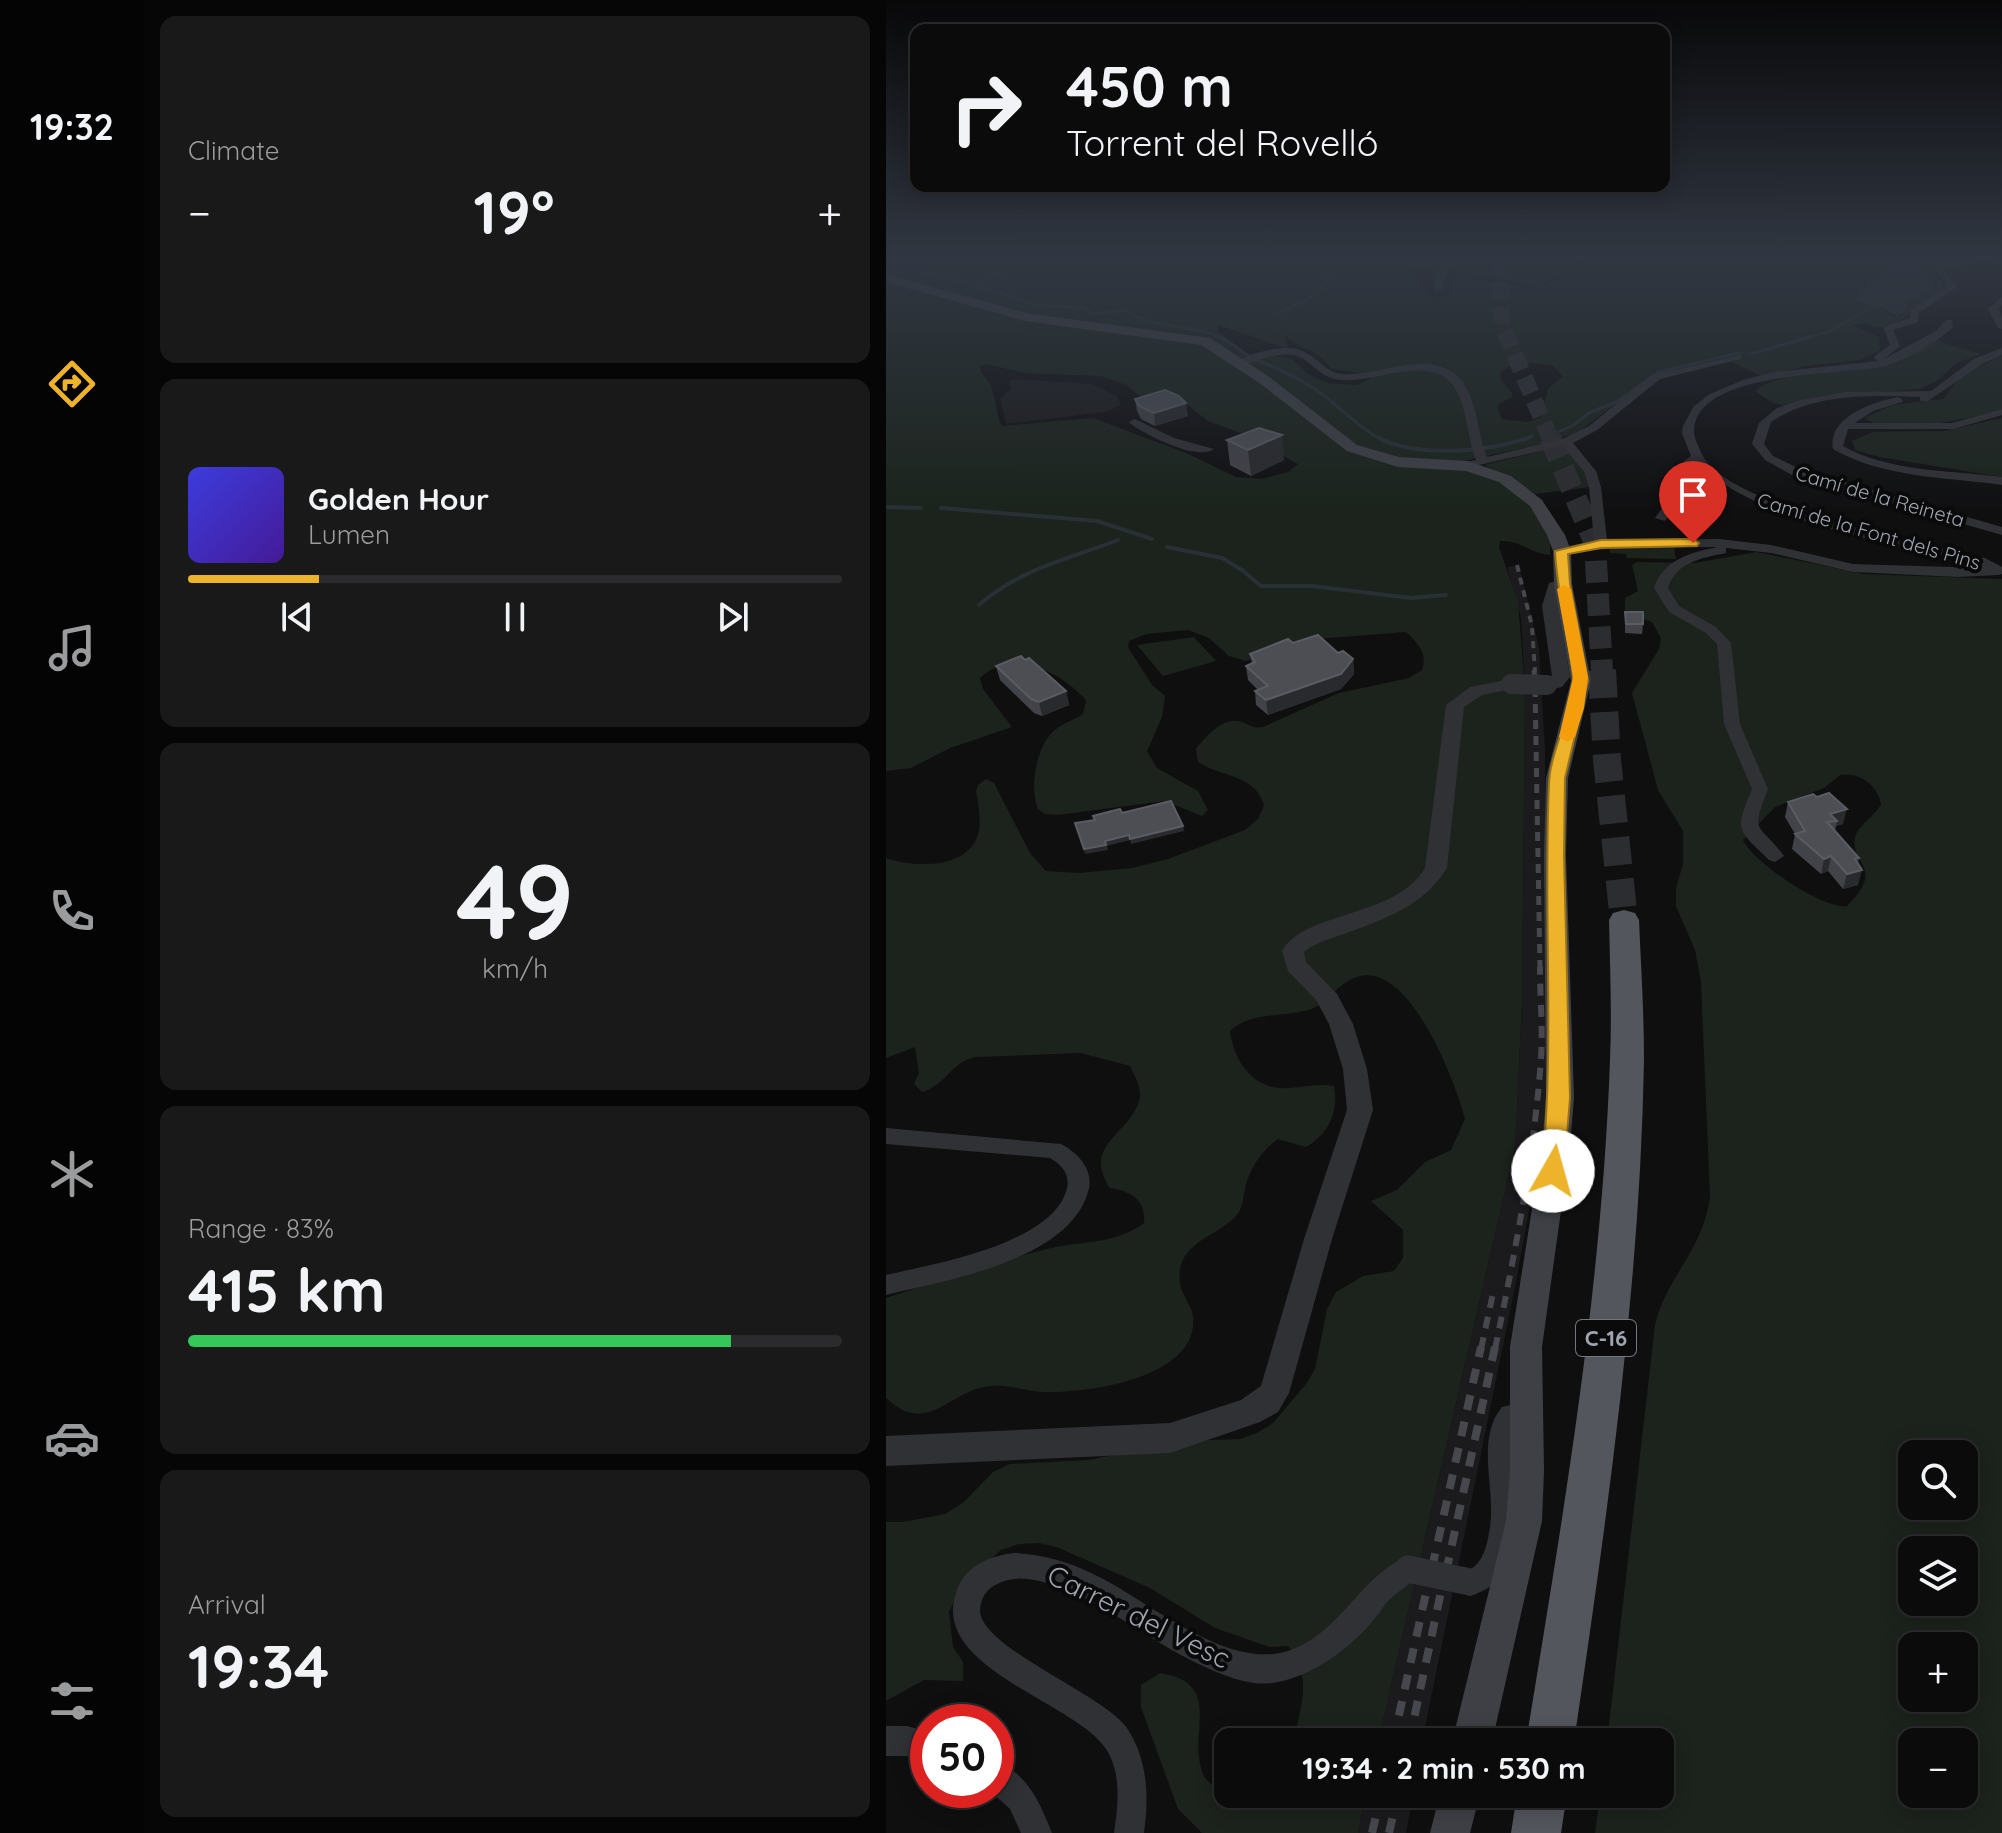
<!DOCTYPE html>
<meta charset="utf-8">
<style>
:root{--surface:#0b0b0c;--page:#19191a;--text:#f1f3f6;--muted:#9a9b9d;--line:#2b2b2d;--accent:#edb32a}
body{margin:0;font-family:Quicksand,sans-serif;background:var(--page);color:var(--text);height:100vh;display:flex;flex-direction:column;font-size:30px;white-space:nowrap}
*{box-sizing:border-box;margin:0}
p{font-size:26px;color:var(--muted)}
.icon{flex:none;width:44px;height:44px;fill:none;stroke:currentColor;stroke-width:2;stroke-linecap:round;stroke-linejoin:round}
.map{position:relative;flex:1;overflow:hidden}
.panel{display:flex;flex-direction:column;gap:16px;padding:16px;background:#060607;width:742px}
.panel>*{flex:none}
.hud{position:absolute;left:24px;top:24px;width:760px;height:168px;border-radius:16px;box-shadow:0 4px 20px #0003,0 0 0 2px var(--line);background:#0b0b0c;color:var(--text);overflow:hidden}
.controls{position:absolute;left:1012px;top:1440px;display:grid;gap:16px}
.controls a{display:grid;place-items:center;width:80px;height:80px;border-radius:16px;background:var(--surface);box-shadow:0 4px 20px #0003,0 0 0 2px var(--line);font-size:40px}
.speed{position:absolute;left:24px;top:1704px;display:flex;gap:16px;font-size:40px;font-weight:700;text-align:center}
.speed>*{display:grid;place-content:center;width:104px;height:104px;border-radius:50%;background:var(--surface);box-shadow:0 4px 20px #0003,0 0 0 2px var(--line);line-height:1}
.speed .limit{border:12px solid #d22;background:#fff;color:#111}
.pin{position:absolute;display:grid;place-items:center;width:68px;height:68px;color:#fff;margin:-82px -34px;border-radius:50% 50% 50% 0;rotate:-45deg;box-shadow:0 0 8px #0007}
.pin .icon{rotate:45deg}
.me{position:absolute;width:88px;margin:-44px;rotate:7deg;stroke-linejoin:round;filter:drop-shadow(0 0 6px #0008)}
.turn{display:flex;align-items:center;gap:28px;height:168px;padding:0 24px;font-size:36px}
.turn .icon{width:104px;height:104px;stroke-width:2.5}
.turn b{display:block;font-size:56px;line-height:68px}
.big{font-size:60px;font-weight:700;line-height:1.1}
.panel .card{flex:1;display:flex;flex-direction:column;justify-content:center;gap:12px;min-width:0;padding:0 28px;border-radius:16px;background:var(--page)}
.panel .dial{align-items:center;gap:0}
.dial b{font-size:104px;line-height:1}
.song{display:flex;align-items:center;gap:24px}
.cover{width:96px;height:96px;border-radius:12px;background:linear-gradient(135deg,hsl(240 70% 55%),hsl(260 70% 35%))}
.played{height:8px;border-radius:4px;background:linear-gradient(90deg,var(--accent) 20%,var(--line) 20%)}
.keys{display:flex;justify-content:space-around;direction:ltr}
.heat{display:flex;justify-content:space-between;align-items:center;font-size:44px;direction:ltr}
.charge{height:12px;border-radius:6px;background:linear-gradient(90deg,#34c759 83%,var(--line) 0)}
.trip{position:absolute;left:328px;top:1728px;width:460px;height:80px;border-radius:16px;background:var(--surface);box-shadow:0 4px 20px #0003,0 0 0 2px var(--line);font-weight:700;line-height:80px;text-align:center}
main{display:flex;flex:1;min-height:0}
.tabs{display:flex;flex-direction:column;width:144px;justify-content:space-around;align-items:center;background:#040405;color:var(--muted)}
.tabs .icon{width:56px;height:56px}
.tabs .active{color:var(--accent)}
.tabs b{font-size:36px;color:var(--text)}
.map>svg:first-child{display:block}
</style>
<main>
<nav class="tabs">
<b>19:32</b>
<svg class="icon active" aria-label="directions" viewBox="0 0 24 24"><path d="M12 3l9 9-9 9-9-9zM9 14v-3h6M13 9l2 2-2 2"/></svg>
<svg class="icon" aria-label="music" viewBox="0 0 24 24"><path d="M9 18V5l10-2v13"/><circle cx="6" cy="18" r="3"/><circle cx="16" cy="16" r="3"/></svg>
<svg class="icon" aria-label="phone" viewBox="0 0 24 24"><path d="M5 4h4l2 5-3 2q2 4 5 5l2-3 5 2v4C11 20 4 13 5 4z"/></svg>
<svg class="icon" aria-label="climate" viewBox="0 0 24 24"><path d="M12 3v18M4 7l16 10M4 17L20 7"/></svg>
<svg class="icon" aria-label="car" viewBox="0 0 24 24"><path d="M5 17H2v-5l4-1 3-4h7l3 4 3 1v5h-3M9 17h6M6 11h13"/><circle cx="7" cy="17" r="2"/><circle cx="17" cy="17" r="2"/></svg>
<svg class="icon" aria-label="filters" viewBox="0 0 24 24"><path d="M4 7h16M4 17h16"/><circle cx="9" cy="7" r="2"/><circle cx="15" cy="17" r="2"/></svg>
</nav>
<section class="panel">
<div class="card"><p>Climate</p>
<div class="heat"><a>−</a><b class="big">19°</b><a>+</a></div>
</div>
<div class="card">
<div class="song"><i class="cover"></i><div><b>Golden Hour</b><p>Lumen</p></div></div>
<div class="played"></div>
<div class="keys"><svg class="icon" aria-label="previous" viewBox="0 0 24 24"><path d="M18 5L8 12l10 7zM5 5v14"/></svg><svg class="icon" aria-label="pause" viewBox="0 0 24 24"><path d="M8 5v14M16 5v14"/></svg><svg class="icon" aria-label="next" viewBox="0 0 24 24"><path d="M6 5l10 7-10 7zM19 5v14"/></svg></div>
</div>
<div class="card dial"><b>49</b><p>km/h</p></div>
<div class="card"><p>Range · 83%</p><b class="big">415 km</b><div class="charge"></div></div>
<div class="card"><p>Arrival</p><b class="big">19:34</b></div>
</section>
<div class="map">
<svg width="1116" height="1833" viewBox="0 0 1116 1833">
<rect width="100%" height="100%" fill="#0f0f10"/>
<path fill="#1b1b1d" d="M523,257h36v3l9,1 2,-4h45l-21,19 -31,-4 4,-11h-9l-4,9 -35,-2z
M127,379l79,5 26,13 3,8 -16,7 -99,12 -6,-26 11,-9 -2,-8z
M633,565l20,83 6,103 1,367 -31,169 -93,455h-44l137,-595 7,-143 3,-316 -4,-70 -14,-51z
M480,1794h47l-7,39h-48z"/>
<path fill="#1b231c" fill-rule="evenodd" d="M0,257h516l-3,11c17,8 27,37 49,27l4,-15 9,-3 75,11 12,-4 39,-27h299l6,13 -30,19 -6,13 25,6 13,9 8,-2 6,-12 28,-17 -15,-14 2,-10 16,-5h36l-42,10v6l10,10v6c-23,16 -38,35 -67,39l-10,-5 -14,2 27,12 1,13 -20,10 -54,6 -43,11 -39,-19 -66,15 -80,59 -40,13 -75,16c33,19 93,48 87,94 -20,-2 -30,-15 -50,-14l-1,6 19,55 7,86 -3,316 -7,143 -137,595h-85c8,-35 20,-67 -5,-96l-19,1 -54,-19 -65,-40 -91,-40 -19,-5 -21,1 -18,6 -15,13 -28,29 -9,20 4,35 10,15v19l-39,-1 -38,21v-179h17l42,-8 19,-12 29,-30 17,-8 79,-4 95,-19 56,-2 17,-6 16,-10 33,-39 9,-15 12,-60 9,-17 27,-16 31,-5 9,-13v-28l-32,-29 26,-11 28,-28 26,-12 14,-31c-10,-38 -54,-154 -105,-143 -22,5 -30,27 -49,33 -27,9 -60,2 -81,22 4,32 25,60 59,57 16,-1 28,-5 45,-2 5,27 -6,48 -28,61l-28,-8c-19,14 -30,32 -34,55 -2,9 -2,16 -9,23 -20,21 -60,26 -55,65 1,12 11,22 13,34 7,62 -105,77 -148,76 -18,0 -36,-8 -54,-6 -42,3 -62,52 -105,12v-100c54,-17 109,-37 165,-50 32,-7 65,-4 93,-25 2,-23 -13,-32 -34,-35 -29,-43 20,-54 29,-87 4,-12 -4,-24 -9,-35l-49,-13 -105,4c-26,5 -29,28 -54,35l-8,-8 5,-11 -4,-26 -29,11v-200c28,10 86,12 93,-28 2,-11 -1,-28 -3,-39l2,-6 8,-6 8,4 36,70 16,18 33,2 53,-5 36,-9 77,-29 13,-11 6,-14c-9,-31 -44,-28 -66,-43l-2,-13c8,-11 26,-31 42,-28 10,2 13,8 25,6l76,-34 70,-15 13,-8c6,-16 -4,-27 -16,-38l-90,7 -70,22 -17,-5 -20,-18 -21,-8 -42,4 -17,7 -1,6 24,38 13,11 -3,21 -15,34 10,17 41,23 10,19 -6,6 -37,-15 -108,14 -12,-1 -7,-5c-9,-21 -2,-64 17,-79 8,-7 19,-10 28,-16l3,-14c-25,-28 -74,-53 -106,-22l3,11 29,38 -62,21 -39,20 -25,3zM332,325l70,24 -3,-14c14,16 34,13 46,34l39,5v5l-13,6 -30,-2 -19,-9 -16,-15 -26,-5h-17l-31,-22zM644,363l23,3 10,10 -15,13 -7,28 -13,5 -26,-3 -4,-9 1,-6 13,-7v-4l-11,-13 -1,-7 10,-8zM100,364l38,9 78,3 24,9 12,10 46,7 24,19 35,13 55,30 -10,8 -26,7 -26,-2 -50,-24 -93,-35 -90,8 -3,-3 -9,-38 -10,-13 -1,-6z
M626,257h71l-45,30 -56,-11z
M1047,340l48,14 -24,9 -22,19 -16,7 -102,8 -34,8 -10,-2 -18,-12c26,-21 76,-16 109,-22 25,-4 46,-17 69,-29z
M1116,356v53c-29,9 -113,28 -138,9l29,-13 50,-6 19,-25z
M1116,418v59l-123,-20 -24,-7 -3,-9 21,-9 71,-1z
M672,447l17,7 16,33 -56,7 -51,-29z
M788,546l2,13 -49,-1 -1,-4 -16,-1v-6z
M871,552l107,22 138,5v1254h-407l5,-39h60v-52h-53l48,-417c12,-50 47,-72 55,-128l-9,-215 -6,-32 -19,-44v-18l7,-24v-33l-25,-41 -26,-97 27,-44 2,-11 -9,-16 -27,-9v-15l13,-7 -6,-26 5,-3 57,1zM954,775c20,-3 37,10 41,29 -6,13 -23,20 -26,34 -5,27 31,29 -8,68 -24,4 -94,-44 -104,-66l32,-33 49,-19zM1026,1454h52v52h-52zM1026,1550h52v52h-52zM1026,1646h52v52h-52zM1026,1742h52v52h-52z
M308,637l22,24 -53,15 -26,-31z
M274,1673c64,10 28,59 42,98 2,8 10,14 16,19h10v4h138l-8,39h-156l-24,-24 -37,-102v-22z"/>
<path fill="#282f35" d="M1000,257h53l-15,4 -5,6 16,21 -27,15 -2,8 -9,5 -16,-8 -25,-6 6,-13 30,-20z"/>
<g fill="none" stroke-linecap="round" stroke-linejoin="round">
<path stroke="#282f35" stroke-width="3" d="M0,267l29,2 97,27 21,9 53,3 5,6 34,-4c25,18 58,14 87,24 15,5 26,14 38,24
M20,267l5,-3v-7
M97,289l-1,-7 18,-11 47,-14
M389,314c27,-11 60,-22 56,-57
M864,354l81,-23 46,-28
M370,360c27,10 54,23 76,42 18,15 30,27 50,38
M670,433l18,-8 15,-12 27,-11 43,-30 80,-19
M636,440l10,-4"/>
<path stroke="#282f35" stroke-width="4" d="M493,438c39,20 108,14 149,0
M0,507l35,1
M55,508l156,13 55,18
M281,547l55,11 20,12 19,16h51l99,12 35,-3
M93,605c40,-36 90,-46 139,-65"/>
<path stroke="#2c2d30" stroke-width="17" stroke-dasharray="17 8" stroke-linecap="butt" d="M613,257l3,68 49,115"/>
<path stroke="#2c2d30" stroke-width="22" stroke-dasharray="22 11" stroke-linecap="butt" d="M664,438l45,105 7,129"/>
<path stroke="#2c2d30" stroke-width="28" stroke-dasharray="28 14" stroke-linecap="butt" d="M716,670l5,90 17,160"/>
<path fill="#303135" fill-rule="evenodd" d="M1086,257h23l-52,12 14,18 -38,26 -1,9 -25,8 7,16 -16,13 52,-28 10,-11h6l1,7c-16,16 -46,32 -68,39 -39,10 -186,3 -191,63 -1,7 4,15 7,23 21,55 227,92 284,106l17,9v7l-3,1 -41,2 -105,-5 -82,-19 -45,-5v5c-24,5 -50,9 -58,35l11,18 37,21 15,16 9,81 28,65c-18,47 -10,32 16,67l-9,6 -6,-2c-32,-32 -35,-28 -17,-71l-28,-65 -7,-80 -11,-11 -37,-21 -15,-24c10,-29 36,-35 63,-41l-116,1 -44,6v-6l37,-7 -5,-54 -5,-15 -21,-26 -93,21v-6l6,-1c-10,-24 -8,-62 -28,-80 -25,-23 -77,3 -107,0 -14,-1 -22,-9 -32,-17 -20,-18 -46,-3 -69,3l-5,-3c13,-9 36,-15 53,-15 26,0 33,24 54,26 35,3 78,-23 110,-2 26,17 24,60 35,85l75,-18 27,-13 63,-51 89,-20v4l-81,20 -63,51 -24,13 23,28 5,16 6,53 112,-1 52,6 82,19 130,4c-23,-12 -53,-14 -78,-20 -74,-18 -151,-35 -210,-85l-17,41 -13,17 -10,-3 11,-15 18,-42 7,-5 -9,-23 1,-7 11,-20 16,-12 33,-14 32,-8 103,-11 -4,-3 1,-2 15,-11 -7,-18 27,-9 1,-8 36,-24 -13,-20 17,-7z
M560,259l8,2 -11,21 1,8 -8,2 -3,-10z
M1116,297v8l-4,4 4,8v12l-4,-1 -10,-19z
M1116,348v7l-20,9 -54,37h-8v-4c-49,-2 -107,-4 -149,25l-7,22 9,12 27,13 202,58v8l-210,-60 -27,-15 -13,-16 7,-21 18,-15 23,-8 46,-8 85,-1 43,-32z
M1012,397l5,3 -1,2 -29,9 -18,12h97l50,-14v6l-49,14h-105l-5,17c46,26 107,24 159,31v8c-56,-8 -119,-7 -169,-36 -6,-32 40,-47 65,-52z
M249,419l39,19 40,11c-18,12 -66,-13 -83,-25l-2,-2z
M0,1128l175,16c16,8 32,25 28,44 -16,72 -142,92 -203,107v-20c48,-11 168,-31 181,-87 3,-14 -5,-23 -17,-30l-164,-14z
M639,1402l9,4 3,8 -3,8 -17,4 -2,6c-5,51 24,144 -45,164l-10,-4 -4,-10c5,-11 9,-9 18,-15 11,-9 14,-27 16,-40 6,-39 -15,-87 12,-120z
M129,1553c27,2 51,8 76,20 56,25 135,100 200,77 51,-19 69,-74 117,-94l10,3 3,10c-6,16 -27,22 -37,37 -24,37 -82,83 -130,77 -26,-4 -50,-16 -73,-28 -41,-21 -140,-99 -186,-70 -9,5 -14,13 -15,24 -2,38 123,85 147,119 21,32 22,69 17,105h-30c4,-27 8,-60 -8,-84 -33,-50 -185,-82 -147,-164 10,-21 34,-30 56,-32z
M0,1726h21l21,6v30l-21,-6h-21z
M110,1761c32,13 44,42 56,72h-31l-11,-24 -21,-19h7z"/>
<path fill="#303135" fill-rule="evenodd" d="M677,579l8,5 -9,5 -4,17 12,71 -8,10 -15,3 -9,-5 14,-9 -10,-70 7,-23z
M625,679l9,5 -3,4 -35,7 -18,12 -17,161c-24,39 -63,51 -103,66 -14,5 -28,8 -40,18l2,10 31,32 16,30 14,45 6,41 -41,129 -43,154 -11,19 -18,10 -90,31 -284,13v-30l284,-13 71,-23 20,-14 43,-147 43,-129 -4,-41 -14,-45 -13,-24 -28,-29 -6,-20c24,-41 112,-32 143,-83l21,-163 24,-18z"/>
<path fill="#3e4045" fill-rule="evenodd" d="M0,274l140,39 184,25 58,38 89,69 42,12 69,4 43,15 31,24 23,35 6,16 1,33 19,97 -23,97 -2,77 8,243 -4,48 -28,201 2,124 -2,50 -50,221h-40l54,-221 4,-50v-124l32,-201 4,-48 -2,-243 2,-77 25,-97 -17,-97 -1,-33 -6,-16 -17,-29 -31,-24 -33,-11 -68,-4 -51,-16 -89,-69 -57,-37 -176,-24 -139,-39z
M554,1794h40l-10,39h-40z"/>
<path fill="#54565d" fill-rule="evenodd" d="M738,910l11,3 4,7c2,46 5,93 5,140 -4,229 -37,456 -70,682h-48c37,-226 76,-453 84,-682 2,-47 0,-93 -1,-140l4,-7z
M631,1794h50l-6,39h-50z"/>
<path stroke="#47484e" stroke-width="4" stroke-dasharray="7 6" stroke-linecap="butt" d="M631,565l15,61 3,46"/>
<path stroke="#47484e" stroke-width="5" stroke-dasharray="9 7" stroke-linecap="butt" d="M648,670l1,10
M649,688l5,281"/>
<path stroke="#47484e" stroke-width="6" stroke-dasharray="12 9" stroke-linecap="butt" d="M595,1349l13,-60
M609,1349c20,-96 39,-193 46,-290 2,-30 -1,-62 -1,-92"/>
<path stroke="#47484e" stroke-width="8" stroke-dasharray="15 12" stroke-linecap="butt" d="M546,1568l49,-221
M560,1572l49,-225
M507,1742l35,-158
M523,1742l33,-155
M486,1833l9,-39
M503,1833l9,-39"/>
<path stroke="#303135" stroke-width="27" d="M522,1569l62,13"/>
<path stroke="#303135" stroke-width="20" d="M625,684l36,1"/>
</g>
<path fill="#424348" d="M249,399l53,17 -33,10 -14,-7 -4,-8z
M341,440l57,20 -33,16 -21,-11z
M739,612l18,12 -1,10 -17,-1z
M407,643l45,10 15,6 1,15 -13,15 -73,26 -12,-10 -1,-14 3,-1 -10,-10 -2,-14 6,-2 -2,-10z
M110,666l70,25 3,14 -27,11 -8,-3 -34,-33z
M931,797l26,27 -7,2 -1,5 24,27 -1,5v22l-15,4 -15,-18 -7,3 -29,-25 3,-15 -10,-17 3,-15z"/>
<path fill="#292a2d" d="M300,403l2,13 -33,10 -1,-13z
M396,435l2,25 -33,16 -3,-26z
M467,659l1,15 -13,15 -73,26 -2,-15z
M180,691l3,14 -27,11 -3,-14z
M961,809l-4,15 -7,2 1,-5 -7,-7z
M297,826l1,5 -53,13 -1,-5z
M243,835l1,5 -23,6 1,4 -23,4 -1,-5 21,-8z
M945,856l-3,15 -7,3 3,-15z
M973,858l-3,13 6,-1 -4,15 -15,4 4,-15 8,-15z"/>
<path fill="#4c4e53" stroke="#595c62" stroke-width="2" d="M279,390l14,6 7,7 -32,10 -15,-7 -4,-7z
M373,428l23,7 -34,15 -21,-10z
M739,612h18v12h-17z
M432,635l20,18 5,-2 10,8 -12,15 -75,26 -11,-9 13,-5 -22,-20 9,-4 -5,-8 38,-15 5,4z
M135,656l4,4 4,-2 37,33 -27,11 -8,-3 -35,-33z
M943,793l18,16 -17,5 7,7 -10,1 32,36 -4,1 7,11 -15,4 -16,-18 -7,3 -29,-25 10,-3 -17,-29 25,-8 4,3z
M285,801l12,25 -53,13 -1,-4 -24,6 1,4 -22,4 -9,-26 20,-3 -2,-4 27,-7 2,4z"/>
<linearGradient id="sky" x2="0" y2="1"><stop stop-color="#080809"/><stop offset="0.5" stop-color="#313742"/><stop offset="1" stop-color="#313742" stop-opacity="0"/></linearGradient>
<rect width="1116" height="513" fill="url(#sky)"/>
<path fill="#edb32a" stroke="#9a741b" stroke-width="2" d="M807,539l6,4 -2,3 -96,2 -33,6 2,30 18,97 -23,97 -1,77 6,243 -6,73 -4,6 -7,3 -8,-3 -3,-6c13,-129 1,-258 7,-388 1,-32 26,-76 24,-106 -4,-42 -16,-83 -18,-126l46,-11z"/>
<path fill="#f59e0b" d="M678,585l7,4 17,88 -4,31 -9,29 -8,5 -8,-5 14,-60 -16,-88z"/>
<g text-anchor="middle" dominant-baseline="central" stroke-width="8" stroke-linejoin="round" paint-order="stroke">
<g font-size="20" fill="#a0a5b1" stroke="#0a0a0b">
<text transform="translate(994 496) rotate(16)">Camí de la Reineta</text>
<text transform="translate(983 531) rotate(16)">Camí de la Font dels Pins</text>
</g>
<rect fill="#0a0a0b" stroke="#73767f" stroke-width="2" x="690" y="1320" width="60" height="36" rx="6"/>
<g font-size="22" font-weight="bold" fill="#a0a5b1">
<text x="720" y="1338">C-16</text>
</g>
<g font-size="28" fill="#a0a5b1" stroke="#0a0a0b">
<text transform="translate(253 1616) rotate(26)">Carrer del Vesc</text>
</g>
</g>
</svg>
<div class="controls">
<a><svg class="icon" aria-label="search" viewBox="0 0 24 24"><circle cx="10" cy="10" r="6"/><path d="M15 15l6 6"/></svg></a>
<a><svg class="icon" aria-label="layers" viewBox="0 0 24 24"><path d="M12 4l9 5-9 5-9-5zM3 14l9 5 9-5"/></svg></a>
<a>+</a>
<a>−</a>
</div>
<div class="speed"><div class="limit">50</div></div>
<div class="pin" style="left:807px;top:543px;background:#d93025"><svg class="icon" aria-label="arrive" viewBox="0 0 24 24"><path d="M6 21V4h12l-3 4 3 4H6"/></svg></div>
<svg class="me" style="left:667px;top:1171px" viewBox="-20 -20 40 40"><circle r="19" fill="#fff"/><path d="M0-13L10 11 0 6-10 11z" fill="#edb32a"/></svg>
<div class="trip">19:34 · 2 min · 530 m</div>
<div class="hud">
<div class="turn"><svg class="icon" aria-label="right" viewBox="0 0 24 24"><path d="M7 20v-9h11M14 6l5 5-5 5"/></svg><div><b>450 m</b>Torrent del Rovelló</div></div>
</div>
</div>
</main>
